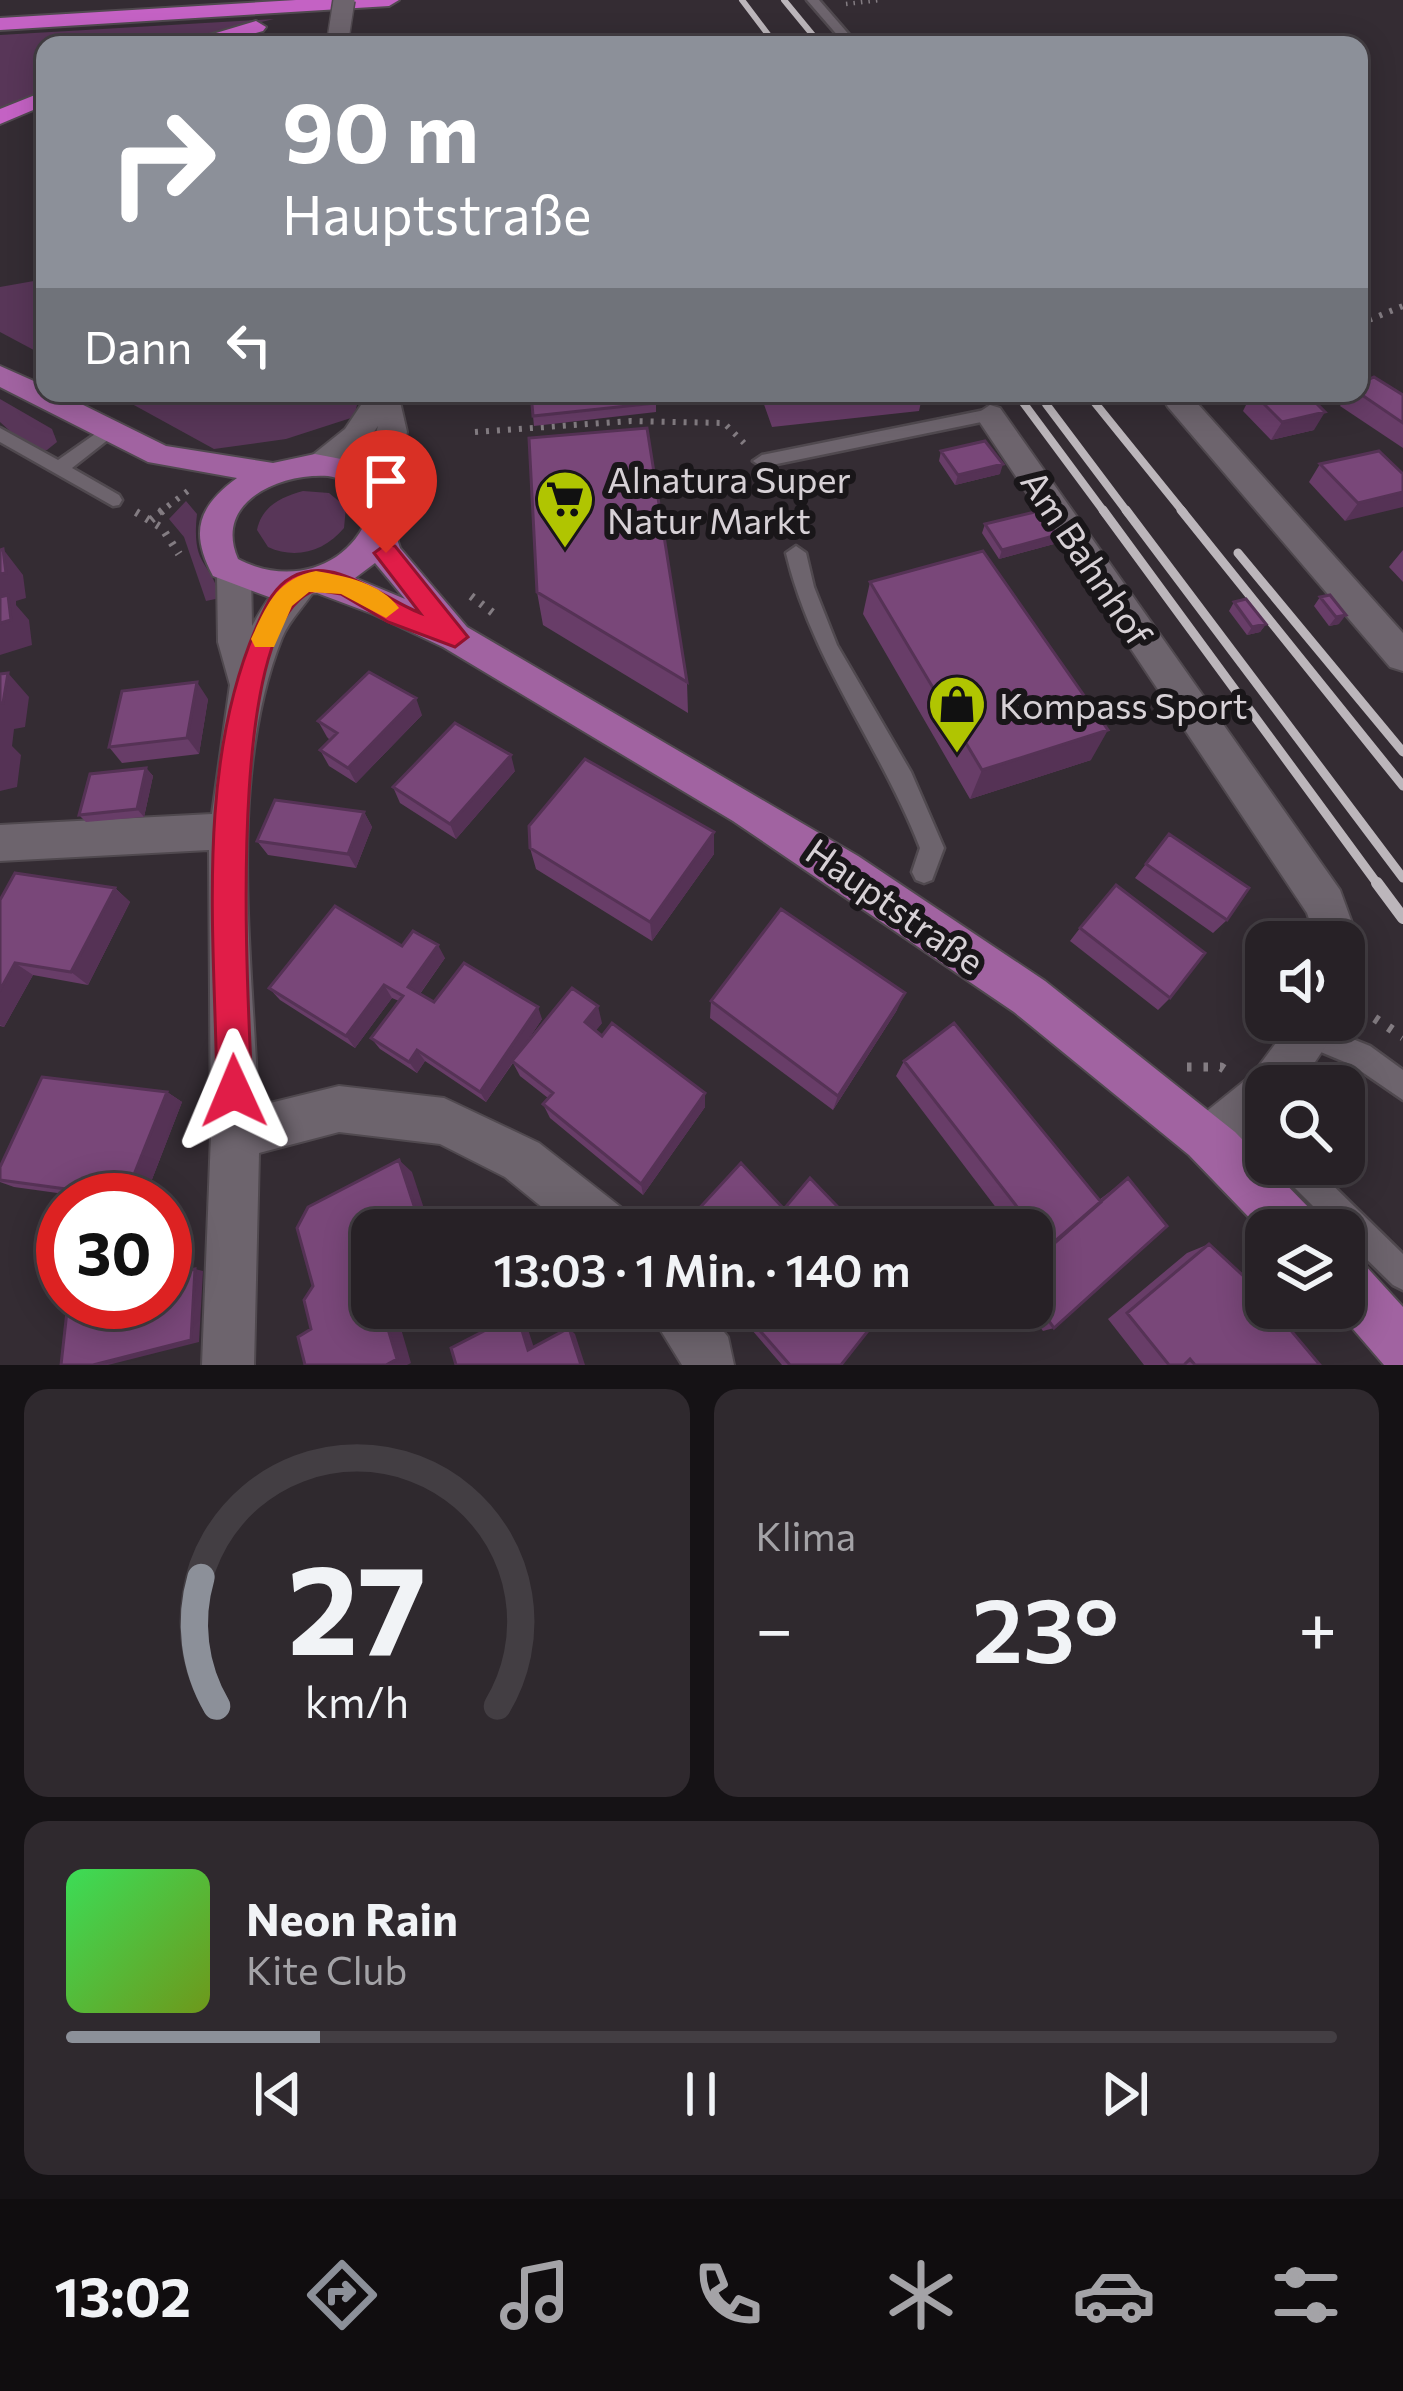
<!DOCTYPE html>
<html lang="de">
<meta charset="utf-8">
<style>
:root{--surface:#272126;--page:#2f292e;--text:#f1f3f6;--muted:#a4a3a7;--line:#433e43;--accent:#8c9099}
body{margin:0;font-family:Commissioner,sans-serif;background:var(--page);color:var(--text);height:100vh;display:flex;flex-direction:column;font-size:45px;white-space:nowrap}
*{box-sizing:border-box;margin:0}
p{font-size:39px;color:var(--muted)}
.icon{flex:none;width:66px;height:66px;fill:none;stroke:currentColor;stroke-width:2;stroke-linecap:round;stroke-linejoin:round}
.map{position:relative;height:1365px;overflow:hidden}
.details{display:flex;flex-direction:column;gap:24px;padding:24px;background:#151215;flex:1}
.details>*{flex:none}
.hud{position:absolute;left:36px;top:36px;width:1332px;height:366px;border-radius:24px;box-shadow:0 6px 30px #0003,0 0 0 3px var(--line);background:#8c9099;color:#fff;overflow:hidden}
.controls{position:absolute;left:1245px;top:921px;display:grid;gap:24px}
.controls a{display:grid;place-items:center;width:120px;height:120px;border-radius:24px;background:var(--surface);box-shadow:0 6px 30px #0003,0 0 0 3px var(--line);font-size:60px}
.speed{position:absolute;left:36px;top:1173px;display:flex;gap:24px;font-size:60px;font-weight:700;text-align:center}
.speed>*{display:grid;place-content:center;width:156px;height:156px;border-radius:50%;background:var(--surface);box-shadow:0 6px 30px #0003,0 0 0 3px var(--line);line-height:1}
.speed .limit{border:18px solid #d22;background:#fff;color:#111}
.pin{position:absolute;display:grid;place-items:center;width:102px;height:102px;color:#fff;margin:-123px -51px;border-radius:50% 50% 50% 0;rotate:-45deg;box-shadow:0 0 12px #0007}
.pin .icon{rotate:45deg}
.me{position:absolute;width:132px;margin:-66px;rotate:359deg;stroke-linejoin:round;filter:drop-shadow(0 0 9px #0008)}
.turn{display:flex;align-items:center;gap:42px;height:252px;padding:0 48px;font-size:54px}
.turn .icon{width:156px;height:156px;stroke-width:2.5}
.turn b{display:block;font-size:84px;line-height:102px}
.then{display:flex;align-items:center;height:114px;padding:0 48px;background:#0003;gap:24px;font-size:45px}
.big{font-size:90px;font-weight:600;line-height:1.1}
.details .tile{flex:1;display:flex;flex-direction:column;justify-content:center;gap:18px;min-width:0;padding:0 42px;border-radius:24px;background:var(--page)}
.details .dial{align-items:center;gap:0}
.dial svg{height:312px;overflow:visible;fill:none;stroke:var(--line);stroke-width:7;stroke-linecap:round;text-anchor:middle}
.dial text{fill:var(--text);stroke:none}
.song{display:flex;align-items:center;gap:36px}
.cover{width:144px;height:144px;border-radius:18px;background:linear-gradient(135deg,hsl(130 70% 55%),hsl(80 70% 35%))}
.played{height:12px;border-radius:6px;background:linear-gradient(90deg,var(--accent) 20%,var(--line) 20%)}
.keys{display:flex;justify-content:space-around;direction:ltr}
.heat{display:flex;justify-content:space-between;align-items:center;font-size:66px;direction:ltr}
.details .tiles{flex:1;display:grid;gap:24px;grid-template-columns:1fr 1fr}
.tile:last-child{grid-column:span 2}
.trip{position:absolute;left:351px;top:1209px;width:702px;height:120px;border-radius:24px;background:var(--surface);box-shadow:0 6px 30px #0003,0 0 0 3px var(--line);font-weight:600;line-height:120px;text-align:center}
.menu{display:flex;height:192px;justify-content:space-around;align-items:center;background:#100d0f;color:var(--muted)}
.menu .icon{width:84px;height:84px}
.menu .on{color:var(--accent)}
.menu b{font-size:54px;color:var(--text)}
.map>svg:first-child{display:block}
</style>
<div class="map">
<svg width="1403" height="1365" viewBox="0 0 1403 1365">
<rect width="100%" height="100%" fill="#342c33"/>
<path fill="#583658" d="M274,19l-108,26h-121v45l-45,20v-75z
M45,279v77l-45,-24v-45z
M112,393h248l-6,24 -68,22 -72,10z
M0,399l52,30 5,13 -10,8 -15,1 -32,-29z
M303,491l26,2 17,14 -2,21c-19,23 -48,32 -76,19l-11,-17c5,-24 24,-33 46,-39z
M186,501l11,13c-6,54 14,46 23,84l-14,3 -22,-64 -15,-18z"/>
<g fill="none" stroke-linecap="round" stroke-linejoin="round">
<g stroke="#50494f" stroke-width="5">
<path id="lane" d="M807,0h12l39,45h-12z
M990,409l9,6 -3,4 -234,48 -9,-6 9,-6z
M108,425l6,2v8l-42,33 47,27 3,5 -3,5 -6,1 -113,-64v-14l58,32z
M796,546l10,7 8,34 23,58 74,127 33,76 -12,32 -8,3 -8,-3 -4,-8 8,-24c-40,-103 -108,-186 -134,-295z
M1313,1023l57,23 33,24v30l-51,-35 -48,-20 -4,-9 4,-9z
M1277,1164h34l92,90v36l-10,-5 -49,-48v-7h-7l-56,-56z"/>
</g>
<g stroke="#50494f" stroke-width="4">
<path id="street" d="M369,393h29l9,39 -15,56 -5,8h-22l-5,-8 18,-62c-14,21 -38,42 -63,50l-15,-11 45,-36z
M1168,393h20l215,240v38l-13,-4 -222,-260 -4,-7z
M990,405l10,3 340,482 19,52 -6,14 -9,4v-18h-27l-10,-29 -332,-498z
M234,562l12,3 5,9 1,52c13,-23 33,-60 61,-51l5,9c-10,19 -28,34 -36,54 -56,140 -29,320 -24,468l81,-20 105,12 95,45 88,69 7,18h-64l-65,-53 -65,-33 -101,-12 -80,21 -5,212h-52l9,-229 -2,-286 -209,11v-36l212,-11 18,-129 -12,-43 -1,-68 5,-9z
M1293,1020h50l-44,66h-33v41l-57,37 -17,-7 -7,-17 7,-17 61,-49z
M647,1308h58l23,29 6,28h-52z"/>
</g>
<g stroke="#50494f" stroke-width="4">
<path id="primary" d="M0,366l45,20v7h14l107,53 107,17 42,-9 47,9 19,11 17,27 3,13 -6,19 5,15 67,79 391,229 187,125 190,151 78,80 7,18h-54v5l-77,-80 -175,-143 -281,-191 -290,-174 -70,-33 -56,-21 -48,4 -56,-21c-23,-43 -16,-69 24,-98l-89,-16 -148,-75zM328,476c23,4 36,14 41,38 -20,55 -81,72 -131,45 -25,-57 41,-86 90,-83zM375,563l30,36 -50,-21z
M1344,1255l18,7 41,45v58h-19l-49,-57h9z"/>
</g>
<g stroke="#50494f" stroke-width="4">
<path id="highway" d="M296,0h103l-10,6 -389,24v-12z
M256,21l10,6 -3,4 -53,14h-34z
M45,91v14l-45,19v-15z"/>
</g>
<path stroke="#837c82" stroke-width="4.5" stroke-dasharray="1.5 6" stroke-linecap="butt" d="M846,4l34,-4"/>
<path stroke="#837c82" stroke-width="6" stroke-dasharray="3 8" stroke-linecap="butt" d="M1359,324l44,-18
M475,432l156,-11 93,2 20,20
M159,513l30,-23"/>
<path stroke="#837c82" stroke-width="8" stroke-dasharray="3 9" stroke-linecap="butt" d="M136,512l26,16 17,26
M151,520l12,-10
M471,596l26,20"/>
<path stroke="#837c82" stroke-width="9" stroke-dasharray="4.5 12" stroke-linecap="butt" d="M1361,1009l42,28
M1187,1067h34l9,6"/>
<use href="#lane" fill="#6d646d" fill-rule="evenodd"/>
<use href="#street" fill="#6d646d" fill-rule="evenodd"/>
<use href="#primary" fill="#a163a1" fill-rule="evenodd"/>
<use href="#highway" fill="#c462c4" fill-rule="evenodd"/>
<path stroke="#bcb6bb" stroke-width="6" d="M742,0l34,45
M784,0l37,45"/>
<path stroke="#bcb6bb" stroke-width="8" d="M1016,393l89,120
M1087,393l97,120
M1046,404l82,109"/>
<path stroke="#bcb6bb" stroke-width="9" d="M1103,510l276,376
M1126,510l277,368
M1181,510l222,276
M1238,553l165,199"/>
<path stroke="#bcb6bb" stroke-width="12" d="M1377,883l26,35"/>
<g stroke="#50494f" stroke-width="24" stroke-linecap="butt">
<path id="street-bridge" d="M338,39l6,-39"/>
</g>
<use href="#street-bridge" stroke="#6d646d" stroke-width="21"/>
</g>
<path fill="#683d68" d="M760,393h163l-4,18 -147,16z
M1252,393h54l8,37 -43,10 -28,-29z
M1349,393l54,2v53l-63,-42z
M656,403v9l-122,14 -1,-10z
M941,451l59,23 -45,11 -16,-24z
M1320,464l83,10 -58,47 -36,-39z
M985,524l72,11 -3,9 -55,15 -17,-26z
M1403,550v32l-14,-15z
M870,582l221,178 -121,39 -107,-185z
M537,592l150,90 1,31 -145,-88z
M1330,595l9,29 -10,2 -15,-20 6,-9z
M1234,602l32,22 -6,8 -13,3 -18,-24z
M208,699l-9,55 -77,9 -13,-16z
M422,715l-66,68 -27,-17 -9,-16 10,-10 -3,-3 -9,-16z
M146,768l7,8 -9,41 -58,5 -7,-7z
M515,771l-59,68 -56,-36 -7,-16z
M364,812l8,15 -16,41 -88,-13 -11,-14z
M714,832v22l-62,87 -116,-72 -6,-21z
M1169,834l58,86 -14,13 -78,-55z
M115,888l15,14 -42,83 -55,-10 -29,52 -4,-1v-126z
M1080,928l90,70 -12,12 -88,-69z
M402,946l43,12 -25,36 14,8 108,17 -18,27 78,-23 -7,8 110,76 -62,88 -93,-77 -7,-14 5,-6 -28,-22 -7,-13 -27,39 -61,-41 -8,12 -37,-24 -9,-11 28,-37 -7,-3 -37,50 -75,-48 -11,-12z
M711,1001l186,9 -64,100 -123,-92z
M904,1061l195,139 29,-22 -74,150 -11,3 -17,-23h6v-78h-19l-117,-154z
M167,1092l15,10 -38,98h-36l-94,-13 -14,-5v-15z
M784,1209l76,21h-160l-6,-6v-10z
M1209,1244l111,121h-176l-36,-46 79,-66z
M733,1308h153l-45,57h-59z"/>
<path fill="#553255" d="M1325,412l-11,18 -43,10 11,-18z
M1003,464l-3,10 -45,11 3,-10z
M1403,492v15l-58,14 13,-18z
M1057,535l-3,9 -55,15 3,-9z
M3,549l20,26 3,23 -10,3v4l13,15 3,25 -32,10v-81z
M1346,615l-7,9 -10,2 7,-9z
M1266,624l-6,8 -13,3 5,-8z
M8,673l21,24 -4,30 -11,2 -2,17 9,9 -4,32 -17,4v-88z
M197,682l11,17 -9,55 -12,-16z
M416,698l6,17 -66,68 -8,-15z
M1108,730l-17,30 -121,39 12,-29z
M511,755l4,16 -59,68 -6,-15z
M146,768l7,8 -9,41 -7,-8z
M364,812l8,15 -16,41 -8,-14z
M714,832v22l-62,87 -2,-19z
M115,888l15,14 -42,83 -17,-13z
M438,945l7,13 -29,41 -8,-12z
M15,963l18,12 -29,52 -4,-2v-35z
M384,985l8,13 -37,50 -9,-12z
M905,993l-8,17 -64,100 5,-14z
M598,1006l4,17 -13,16 -4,-17z
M538,1007l4,12 -56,83 -6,-10z
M417,1050l8,11 -8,12 -8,-11z
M167,1092l15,10 -38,98h-12l-7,-3z
M705,1093v14l-62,88 -2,-11z
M399,1160l13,12 19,58h-9z
M195,1269l8,2 -4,71 -91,23h-15z
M384,1308h25l-12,7 14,48 -4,2h-21l-4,-56z
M517,1314l8,6 11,34 -8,-4z
M569,1328l6,6 10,31h-4z"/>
<path fill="#794779" stroke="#553255" stroke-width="3" d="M45,185v49h-4z
M1374,377l29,18v28l-44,-30v-9z
M531,393h123l2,10 -123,13z
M1253,393h53l19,19 -43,10z
M647,428l40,254 -150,-90 -8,-154z
M985,441l18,23 -45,11 -17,-24z
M1379,451l24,23v18l-45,11 -38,-39z
M1039,511l18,24 -55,15 -17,-26z
M3,549l3,24 -6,1v-24z
M983,551l125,179 -126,40 -112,-188z
M8,595l3,25 -11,3v-26z
M1330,595l16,20 -10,2 -16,-20z
M1246,599l20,25 -14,3 -18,-25z
M369,672l47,26 -68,70 -28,-18 17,-17 -19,-12z
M8,673l-5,30h-3v-29z
M197,682l-10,56 -78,9 13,-56z
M455,723l56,32 -61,69 -57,-37z
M585,759l129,73 -64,90 -120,-74 -1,-22z
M146,768l-9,41 -58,6 11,-41z
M275,800l89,12 -16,42 -91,-13z
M1169,834l80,54 -22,32 -81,-56z
M15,873l100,15 -44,84 -56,-9 -15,27v-90z
M1116,885l89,68 -35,45 -90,-70z
M335,906l67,40 11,-15 25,14 -30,42 26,15 30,-39 74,44 -58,85 -63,-42 -8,12 -38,-24 32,-42 -19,-11 -38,51 -77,-48z
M781,909l124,84 -67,103 -127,-95z
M572,988l26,18 -13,16 17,14 10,-13 93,70 -64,91 -98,-80 10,-11 -41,-32z
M954,1023l147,179 -52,46 -145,-187z
M42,1077l125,15 -42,105 -125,-17v-13z
M399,1160l23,70h-50v78h12l-2,1 15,50 -11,6h-81l-7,-28 13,-8 -7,-29 9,-14 -16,-58 11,-21z
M741,1163l43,46 26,-31 50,52h-152l-14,-16z
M1128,1178l39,48 -113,102 -22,-31v-36z
M1209,1244l42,39 15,18v7h6l48,57h-125l-5,-6 -6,6h-15l-42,-52z
M195,1269l-4,71 -98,25h-32l7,-63h97v-26z
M740,1308h146l-45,57h-51z
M517,1314l11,36 41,-22 12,37h-125l-5,-17z"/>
<path fill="#e11d48" stroke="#92132f" stroke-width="3" d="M386,544l9,2 73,91 -13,10 -67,-25 -47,-28 -25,-4c-94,28 -67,417 -64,501l-5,13 -13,5 -12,-5 -5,-13c-2,-151 -22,-321 39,-463 9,-20 16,-40 36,-51 43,-23 91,22 128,36l-46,-60z"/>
<path fill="#f59e0b" d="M316,571c29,5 65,12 83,37l-13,10 -45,-24 -32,-2 -17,14 -18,41h-19l-4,-8c16,-34 25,-60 65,-68z"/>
<defs>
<g id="supermarket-pin" transform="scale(3)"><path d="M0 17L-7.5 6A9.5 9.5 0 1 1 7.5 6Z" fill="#b0c501" stroke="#191619"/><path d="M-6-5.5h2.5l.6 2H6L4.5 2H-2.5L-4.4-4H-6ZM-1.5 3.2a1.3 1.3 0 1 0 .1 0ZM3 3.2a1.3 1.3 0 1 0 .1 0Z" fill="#111"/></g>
<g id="shop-pin" transform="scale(3)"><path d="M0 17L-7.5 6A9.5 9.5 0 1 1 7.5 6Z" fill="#b0c501" stroke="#191619"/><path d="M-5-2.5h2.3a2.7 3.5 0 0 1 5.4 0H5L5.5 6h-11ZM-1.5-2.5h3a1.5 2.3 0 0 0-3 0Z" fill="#111"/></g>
</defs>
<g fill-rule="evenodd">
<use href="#supermarket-pin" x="565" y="499"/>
<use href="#shop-pin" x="957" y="704"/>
</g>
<g text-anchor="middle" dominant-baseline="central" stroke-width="12" stroke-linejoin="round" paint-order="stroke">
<g font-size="36" fill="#d7d1d6" stroke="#191619" text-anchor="start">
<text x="607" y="478">Alnatura Super<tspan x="607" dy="41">Natur Markt</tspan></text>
<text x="999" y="704">Kompass Sport</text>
</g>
<g font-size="36" fill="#d7d1d6" stroke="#191619">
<text transform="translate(1088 557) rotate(56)">Am Bahnhof</text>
<text transform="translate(896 905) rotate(35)">Hauptstraße</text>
</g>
</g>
</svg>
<div class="controls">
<a><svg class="icon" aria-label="sound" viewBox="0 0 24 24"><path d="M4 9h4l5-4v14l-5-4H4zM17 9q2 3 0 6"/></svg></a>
<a><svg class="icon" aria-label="search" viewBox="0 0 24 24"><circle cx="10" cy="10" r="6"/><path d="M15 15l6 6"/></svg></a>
<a><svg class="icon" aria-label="layers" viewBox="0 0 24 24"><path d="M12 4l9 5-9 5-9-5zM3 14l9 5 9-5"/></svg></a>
</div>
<div class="speed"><div class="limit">30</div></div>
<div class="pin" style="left:386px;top:553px;background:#d93025"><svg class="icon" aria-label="arrive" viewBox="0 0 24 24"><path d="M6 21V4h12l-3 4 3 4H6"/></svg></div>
<svg class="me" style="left:234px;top:1091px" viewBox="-20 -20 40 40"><path d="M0-17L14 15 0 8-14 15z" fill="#e11d48" stroke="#fff" stroke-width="4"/></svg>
<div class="trip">13:03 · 1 Min. · 140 m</div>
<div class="hud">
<div class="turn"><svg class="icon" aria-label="right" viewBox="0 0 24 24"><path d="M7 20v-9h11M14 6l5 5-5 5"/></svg><div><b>90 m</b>Hauptstraße</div></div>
<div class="then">Dann<svg class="icon" aria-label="left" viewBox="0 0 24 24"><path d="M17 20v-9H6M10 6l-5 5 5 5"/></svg></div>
</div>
</div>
<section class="details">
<div class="tiles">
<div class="tile dial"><svg viewBox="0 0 100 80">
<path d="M14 69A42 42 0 1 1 86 69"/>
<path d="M14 69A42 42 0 0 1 10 36" stroke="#8c9099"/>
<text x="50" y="56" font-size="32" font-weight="700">27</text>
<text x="50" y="72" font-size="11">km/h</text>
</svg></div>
<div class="tile"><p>Klima</p>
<div class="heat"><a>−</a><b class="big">23°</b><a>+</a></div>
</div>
<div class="tile">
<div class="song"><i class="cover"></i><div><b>Neon Rain</b><p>Kite Club</p></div></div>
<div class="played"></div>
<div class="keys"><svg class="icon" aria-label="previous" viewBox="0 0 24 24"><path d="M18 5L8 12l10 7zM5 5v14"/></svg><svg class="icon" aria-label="pause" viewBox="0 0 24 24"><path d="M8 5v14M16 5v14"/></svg><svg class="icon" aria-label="next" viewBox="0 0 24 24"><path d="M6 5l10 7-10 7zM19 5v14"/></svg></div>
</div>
</div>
</section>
<nav class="menu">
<b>13:02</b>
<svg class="icon on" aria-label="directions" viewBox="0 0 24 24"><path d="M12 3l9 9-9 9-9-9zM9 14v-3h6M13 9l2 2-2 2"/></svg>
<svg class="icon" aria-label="music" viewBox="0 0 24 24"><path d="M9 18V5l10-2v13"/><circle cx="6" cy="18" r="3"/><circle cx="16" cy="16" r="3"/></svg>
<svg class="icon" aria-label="phone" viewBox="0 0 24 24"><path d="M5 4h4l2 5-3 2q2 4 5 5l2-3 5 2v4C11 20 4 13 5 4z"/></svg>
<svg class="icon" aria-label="climate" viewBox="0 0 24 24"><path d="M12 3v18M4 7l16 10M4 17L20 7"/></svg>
<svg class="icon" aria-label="car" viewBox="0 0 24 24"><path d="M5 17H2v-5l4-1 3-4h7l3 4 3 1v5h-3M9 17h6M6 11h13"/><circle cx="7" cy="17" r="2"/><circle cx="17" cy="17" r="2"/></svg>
<svg class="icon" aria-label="filters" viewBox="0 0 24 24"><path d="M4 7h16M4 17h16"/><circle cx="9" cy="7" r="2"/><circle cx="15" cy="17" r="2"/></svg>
</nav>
